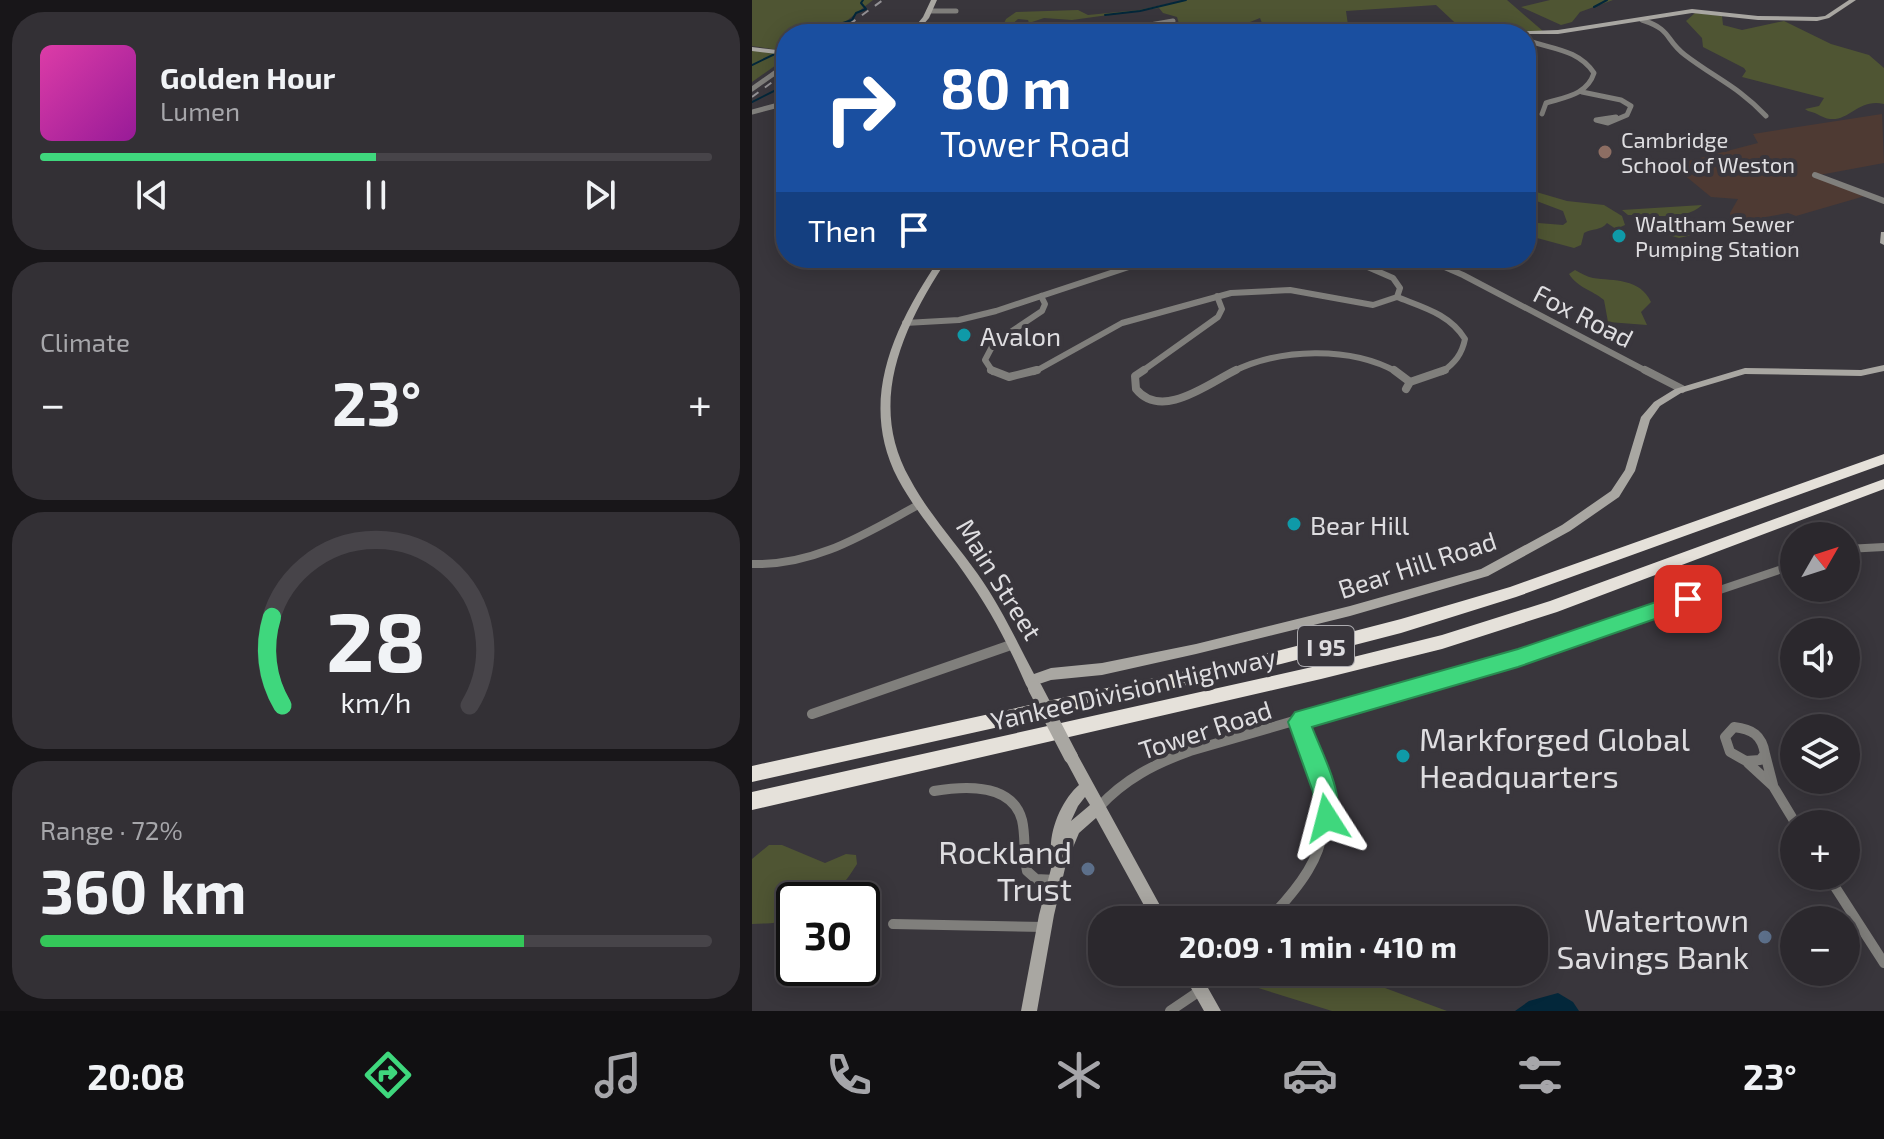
<!DOCTYPE html>
<meta charset="utf-8">
<style>
:root{--surface:#2b282d;--page:#333035;--text:#f1f3f6;--muted:#a6a6aa;--line:#474449;--accent:#3fd77d}
body{margin:0;font-family:"Exo 2",sans-serif;background:var(--page);color:var(--text);height:100vh;display:flex;flex-direction:column;font-size:30px;white-space:nowrap}
*{box-sizing:border-box;margin:0}
p{font-size:26px;color:var(--muted)}
.icon{flex:none;width:44px;height:44px;fill:none;stroke:currentColor;stroke-width:2;stroke-linecap:round;stroke-linejoin:round}
.map{position:relative;flex:1;overflow:hidden}
.side{display:flex;flex-direction:column;gap:12px;padding:12px;background:#181619;width:752px}
.side>*{flex:none}
.hud{position:absolute;left:24px;top:24px;width:760px;height:244px;border-radius:32px;box-shadow:0 4px 20px #0003,0 0 0 2px var(--line);background:#1a4fa0;color:#fff;overflow:hidden}
.needle{width:52px;rotate:51deg}
.tools{position:absolute;left:1028px;top:522px;display:grid;gap:16px}
.tools a{display:grid;place-items:center;width:80px;height:80px;border-radius:50%;background:var(--surface);box-shadow:0 4px 20px #0003,0 0 0 2px var(--line);font-size:40px}
.speed{position:absolute;left:24px;top:882px;display:flex;gap:16px;font-size:40px;font-weight:700;text-align:center}
.speed>*{display:grid;place-content:center;width:104px;height:104px;border-radius:50%;background:var(--surface);box-shadow:0 4px 20px #0003,0 0 0 2px var(--line);line-height:1}
.speed .limit{border:4px solid #111;border-radius:12px;background:#fff;color:#111}
.pin{position:absolute;display:grid;place-items:center;width:68px;height:68px;color:#fff;margin:-34px;border-radius:16px;box-shadow:0 4px 12px #0006}
.me{position:absolute;width:88px;margin:-44px;rotate:351deg;stroke-linejoin:round;filter:drop-shadow(0 0 6px #0008)}
.turn{display:flex;align-items:center;gap:28px;height:168px;padding:0 32px;font-size:36px}
.turn .icon{width:104px;height:104px;stroke-width:2.5}
.turn b{display:block;font-size:56px;line-height:68px}
.then{display:flex;align-items:center;height:76px;padding:0 32px;background:#0003;gap:16px;font-size:30px}
.big{font-size:60px;font-weight:700;line-height:1.1}
.side .widget{flex:1;display:flex;flex-direction:column;justify-content:center;gap:12px;min-width:0;padding:0 28px;border-radius:32px;background:var(--page)}
.side .dial{align-items:center;gap:0}
.dial svg{height:208px;overflow:visible;fill:none;stroke:var(--line);stroke-width:7;stroke-linecap:round;text-anchor:middle}
.dial text{fill:var(--text);stroke:none}
.song{display:flex;align-items:center;gap:24px}
.cover{width:96px;height:96px;border-radius:12px;background:linear-gradient(135deg,hsl(320 70% 55%),hsl(300 70% 35%))}
.played{height:8px;border-radius:4px;background:linear-gradient(90deg,var(--accent) 50%,var(--line) 50%)}
.keys{display:flex;justify-content:space-around;direction:ltr}
.heat{display:flex;justify-content:space-between;align-items:center;font-size:44px;direction:ltr}
.charge{height:12px;border-radius:6px;background:linear-gradient(90deg,#34c759 72%,var(--line) 0)}
.trip{position:absolute;left:336px;top:906px;width:460px;height:80px;border-radius:32px;background:var(--surface);box-shadow:0 4px 20px #0003,0 0 0 2px var(--line);font-weight:700;line-height:80px;text-align:center}
.tab-bar{display:flex;height:128px;justify-content:space-around;align-items:center;background:#111012;color:var(--muted)}
.tab-bar .icon{width:56px;height:56px}
.tab-bar .selected{color:var(--accent)}
.tab-bar b{font-size:36px;color:var(--text)}
main{display:flex;flex:1;min-height:0}
.map>svg:first-child{display:block}
</style>
<main>
<section class="side">
<div class="widget">
<div class="song"><i class="cover"></i><div><b>Golden Hour</b><p>Lumen</p></div></div>
<div class="played"></div>
<div class="keys"><svg class="icon" aria-label="previous" viewBox="0 0 24 24"><path d="M18 5L8 12l10 7zM5 5v14"/></svg><svg class="icon" aria-label="pause" viewBox="0 0 24 24"><path d="M8 5v14M16 5v14"/></svg><svg class="icon" aria-label="next" viewBox="0 0 24 24"><path d="M6 5l10 7-10 7zM19 5v14"/></svg></div>
</div>
<div class="widget"><p>Climate</p>
<div class="heat"><a>−</a><b class="big">23°</b><a>+</a></div>
</div>
<div class="widget dial"><svg viewBox="0 0 100 80">
<path d="M14 69A42 42 0 1 1 86 69"/>
<path d="M14 69A42 42 0 0 1 10 35" stroke="#3fd77d"/>
<text x="50" y="56" font-size="32" font-weight="700">28</text>
<text x="50" y="72" font-size="11">km/h</text>
</svg></div>
<div class="widget"><p>Range · 72%</p><b class="big">360 km</b><div class="charge"></div></div>
</section>
<div class="map">
<svg width="1132" height="1011" viewBox="0 0 1132 1011">
<rect width="100%" height="100%" fill="#39363c"/>
<path fill="#4e3a33" d="M1130,114l2,49 -70,13 51,20 -69,20 -8,-3 -56,10 -2,-10 8,-14 -27,-2 -34,-28v-5l81,-21 -5,-9z"/>
<path fill="#4f5533" d="M0,0h121l-43,34h-44v17l-34,-5z
M433,0h322l37,32 -77,2 -31,-29 -90,6 2,14 -84,3 -4,-10 -30,12 -48,4 -5,-17 -14,-4 -4,-5 -87,12 -28,-2 -15,5 -1,-3 -10,-1 -8,7v6l-11,2 7,-15 10,-7 62,-2 10,5 51,-5z
M798,0h63l-33,12 -8,10 -11,3 -40,-18z
M943,13l27,3 1,9 19,5 42,-9 47,23 38,11 15,13v36c-25,-6 -34,17 -54,15 -9,-1 -11,-6 -22,-8l-3,-2 14,-3 5,-8 -82,-21 4,-6 -2,-3 -41,-21 -1,-9 -16,-17z
M0,50l34,4v4l-34,24z
M774,189l41,12 37,4 18,11 3,9 -9,4 -9,-6c-6,8 -15,5 -23,10l-3,12 -7,3 -48,-13v-13l37,3 4,-3 -4,-11 -37,-14z
M950,205c-15,16 -53,10 -74,10l-6,-5z
M936,219l16,2 5,10 -30,7 -28,-8 13,-7z
M823,270c6,3 12,7 18,8 21,3 47,0 58,24l-10,10 6,13 -39,-3 -4,-22c-12,-10 -26,-12 -35,-26z
M17,845h13l43,18 21,-9 10,1 1,9c-19,30 -27,36 -63,36v14c-13,11 -26,9 -42,10v-65z
M476,972h114l105,39h-115l-109,-34z"/>
<path fill="#03273a" d="M806,993l15,9 6,9h-64l14,-10z"/>
<g fill="none" stroke-linecap="round" stroke-linejoin="round">
<path stroke="#03273a" stroke-width="2" d="M842,7l13,-7
M353,15l35,-4 46,-11
M57,34l43,-14 4,-7 10,-4 -5,-6 2,-3
M0,65l25,-12
M0,102l34,-17"/>
<path stroke="#807f7c" stroke-width="5" d="M177,11h27
M890,20c31,10 22,19 43,35 30,23 54,32 81,61
M346,34l75,-13
M774,40c25,9 52,9 68,33 -7,22 -29,24 -48,30l-4,11
M0,89l34,-24
M830,92l39,8 10,6 -4,9 -19,8 -12,-3 20,-3
M0,112l34,-9"/>
<path stroke="#807f7c" stroke-width="6" d="M1063,175l69,26
M672,258l39,17 185,97
M645,297c25,10 53,17 68,42 -3,15 -10,24 -23,33
M153,323l54,-3 37,-9 160,-53
M241,372l-8,-12 9,-17 48,-32 3,-7 -4,-8
M282,372l88,-49 109,-30 59,-3 83,15 24,-8 3,-9 -7,-10 -46,-20
M389,372l77,-55 4,-8 -5,-13
M480,372c48,-24 118,-26 165,0"/>
<path stroke="#807f7c" stroke-width="8" d="M239,370l18,7 28,-7
M392,370l-9,6 1,13c26,32 73,-6 100,-19
M642,370l16,12
M893,370l37,19
M654,389l4,-7 35,-12
M1094,549l38,-2
M0,564c64,2 114,-31 168,-60
M251,648l9,-3
M795,648l247,-83"/>
<path stroke="#807f7c" stroke-width="10" d="M60,714l196,-68
M982,727c18,2 28,8 31,27l-5,6 -14,1 -16,-9 -5,-15z
M1013,754l8,31
M996,763l25,23 23,38
M182,791c30,-5 78,-8 88,29 4,17 1,34 5,51l9,8 20,1
M347,807c26,-28 55,-43 91,-56l363,-105
M1076,876l56,87
M516,920c72,-75 65,-105 31,-198
M141,924l152,3
M444,982l13,-10
M418,1011l31,-21"/>
<path fill="#a9a7a2" fill-rule="evenodd" d="M179,0h6l-8,18 -14,16h-6l14,-17z
M1097,0h7l-27,18 -12,3 -59,-1 -66,-7 -134,21h-58l3,-2 55,-2 134,-21 66,7 59,1 8,-1z
M0,47l34,4v4l-34,-4z
M1129,232h3v13l-4,-2z
M188,258h8c-44,67 -82,144 -38,221 18,34 45,63 67,94 23,32 39,67 57,101l17,-6 51,-5 94,-19 154,-38 131,-37 81,-44 49,-34 14,-21 16,-53 13,-15 21,-13 70,-21 116,2 23,-5v6l-23,5 -116,-2 -64,19 -21,13 -10,14 -15,51 -16,26 -49,34 -82,45 -138,40 -154,38 -94,21 -51,5 -12,4v6l-5,2 -5,-2 -3,-5c-15,-35 -33,-70 -55,-102 -23,-35 -53,-67 -73,-104 -41,-79 -3,-154 42,-221z
M319,751l5,1 92,168h-16l-56,-102 -17,15 -13,31 -12,51 -17,96h-16l18,-96 14,-54c-8,-23 8,-61 26,-76l-15,-28 2,-5zM333,797l5,8 -19,16 7,-15z
M430,972h17l22,39h-17z"/>
<path fill="#e5e1da" fill-rule="evenodd" d="M1132,454v10l-368,133 -115,36 -120,31 -529,118v-16l529,-116 120,-31 109,-32z
M1132,479v10l-327,123 -115,37 -121,30 -569,131v-18l569,-127 121,-30 108,-34z"/>
<path stroke="#939195" stroke-width="2" stroke-dasharray="8 8" stroke-linecap="butt" d="M84,34l47,-34
M0,97l34,-25"/>
<path stroke="#a9a7a2" stroke-width="14" d="M283,688l36,69"/>
</g>
<path fill="#3fd77d" stroke="#298c51" stroke-width="2" d="M936,591l7,2 3,6 -3,6 -177,62 -206,60c10,27 35,70 23,100l-8,3 -9,-3 -5,-35 -25,-70 7,-10 223,-63z"/>
<circle fill="#8d6e63" stroke="#39363c" stroke-width="3" cx="853" cy="152" r="8"/>
<g fill="#0f9aa8" stroke="#39363c" stroke-width="3">
<circle cx="867" cy="236" r="8"/>
<circle cx="212" cy="335" r="8"/>
<circle cx="542" cy="524" r="8"/>
<circle cx="651" cy="756" r="8"/>
</g>
<g fill="#5c6f8a" stroke="#39363c" stroke-width="3">
<circle cx="336" cy="869" r="8"/>
<circle cx="1013" cy="937" r="8"/>
</g>
<g text-anchor="middle" dominant-baseline="central" stroke-width="8" stroke-linejoin="round" paint-order="stroke">
<g font-size="22" fill="#dedde0" stroke="#39363c" text-anchor="start">
<text x="869" y="139">Cambridge<tspan x="869" dy="25">School of Weston</tspan></text>
<text x="883" y="223">Waltham Sewer<tspan x="883" dy="25">Pumping Station</tspan></text>
</g>
<rect fill="#39363c" stroke="#acabaf" stroke-width="2" x="546" y="626" width="56" height="40" rx="6"/>
<g font-size="24" font-weight="bold" fill="#dedde0">
<text x="574" y="646">I 95</text>
</g>
<g font-size="26" fill="#dedde0" stroke="#39363c">
<text transform="translate(832 315) rotate(27)">Fox Road</text>
<text transform="translate(665 564) rotate(-18)">Bear Hill Road</text>
<text transform="translate(248 579) rotate(58)">Main Street</text>
<text transform="translate(381 688) rotate(-13)">Yankee Division Highway</text>
<text transform="translate(453 729) rotate(-18)">Tower Road</text>
</g>
<g font-size="26" fill="#dedde0" stroke="#39363c" text-anchor="start">
<text x="228" y="335">Avalon</text>
<text x="558" y="524">Bear Hill</text>
</g>
<g font-size="32" fill="#dedde0" stroke="#39363c" text-anchor="end">
<text x="667" y="738" text-anchor="start">Markforged Global<tspan x="667" dy="37">Headquarters</tspan></text>
<text x="320" y="851">Rockland<tspan x="320" dy="37">Trust</tspan></text>
<text x="997" y="919">Watertown<tspan x="997" dy="37">Savings Bank</tspan></text>
</g>
</g>
</svg>
<div class="tools">
<a><svg class="needle" viewBox="-14 -14 28 28"><path d="M0-13l5 13h-10z" fill="#e53935"/><path d="M0 13l5-13h-10z" fill="#a6a6aa"/></svg></a>
<a><svg class="icon" aria-label="sound" viewBox="0 0 24 24"><path d="M4 9h4l5-4v14l-5-4H4zM17 9q2 3 0 6"/></svg></a>
<a><svg class="icon" aria-label="layers" viewBox="0 0 24 24"><path d="M12 4l9 5-9 5-9-5zM3 14l9 5 9-5"/></svg></a>
<a>+</a>
<a>−</a>
</div>
<div class="speed"><div class="limit">30</div></div>
<div class="pin" style="left:936px;top:599px;background:#d93025"><svg class="icon" aria-label="arrive" viewBox="0 0 24 24"><path d="M6 21V4h12l-3 4 3 4H6"/></svg></div>
<svg class="me" style="left:575px;top:818px" viewBox="-20 -20 40 40"><path d="M0-17L14 15 0 8-14 15z" fill="#3fd77d" stroke="#fff" stroke-width="4"/></svg>
<div class="trip">20:09 · 1 min · 410 m</div>
<div class="hud">
<div class="turn"><svg class="icon" aria-label="right" viewBox="0 0 24 24"><path d="M7 20v-9h11M14 6l5 5-5 5"/></svg><div><b>80 m</b>Tower Road</div></div>
<div class="then">Then<svg class="icon" aria-label="arrive" viewBox="0 0 24 24"><path d="M6 21V4h12l-3 4 3 4H6"/></svg></div>
</div>
</div>
</main>
<nav class="tab-bar">
<b>20:08</b>
<svg class="icon selected" aria-label="directions" viewBox="0 0 24 24"><path d="M12 3l9 9-9 9-9-9zM9 14v-3h6M13 9l2 2-2 2"/></svg>
<svg class="icon" aria-label="music" viewBox="0 0 24 24"><path d="M9 18V5l10-2v13"/><circle cx="6" cy="18" r="3"/><circle cx="16" cy="16" r="3"/></svg>
<svg class="icon" aria-label="phone" viewBox="0 0 24 24"><path d="M5 4h4l2 5-3 2q2 4 5 5l2-3 5 2v4C11 20 4 13 5 4z"/></svg>
<svg class="icon" aria-label="climate" viewBox="0 0 24 24"><path d="M12 3v18M4 7l16 10M4 17L20 7"/></svg>
<svg class="icon" aria-label="car" viewBox="0 0 24 24"><path d="M5 17H2v-5l4-1 3-4h7l3 4 3 1v5h-3M9 17h6M6 11h13"/><circle cx="7" cy="17" r="2"/><circle cx="17" cy="17" r="2"/></svg>
<svg class="icon" aria-label="filters" viewBox="0 0 24 24"><path d="M4 7h16M4 17h16"/><circle cx="9" cy="7" r="2"/><circle cx="15" cy="17" r="2"/></svg>
<b>23°</b>
</nav>
